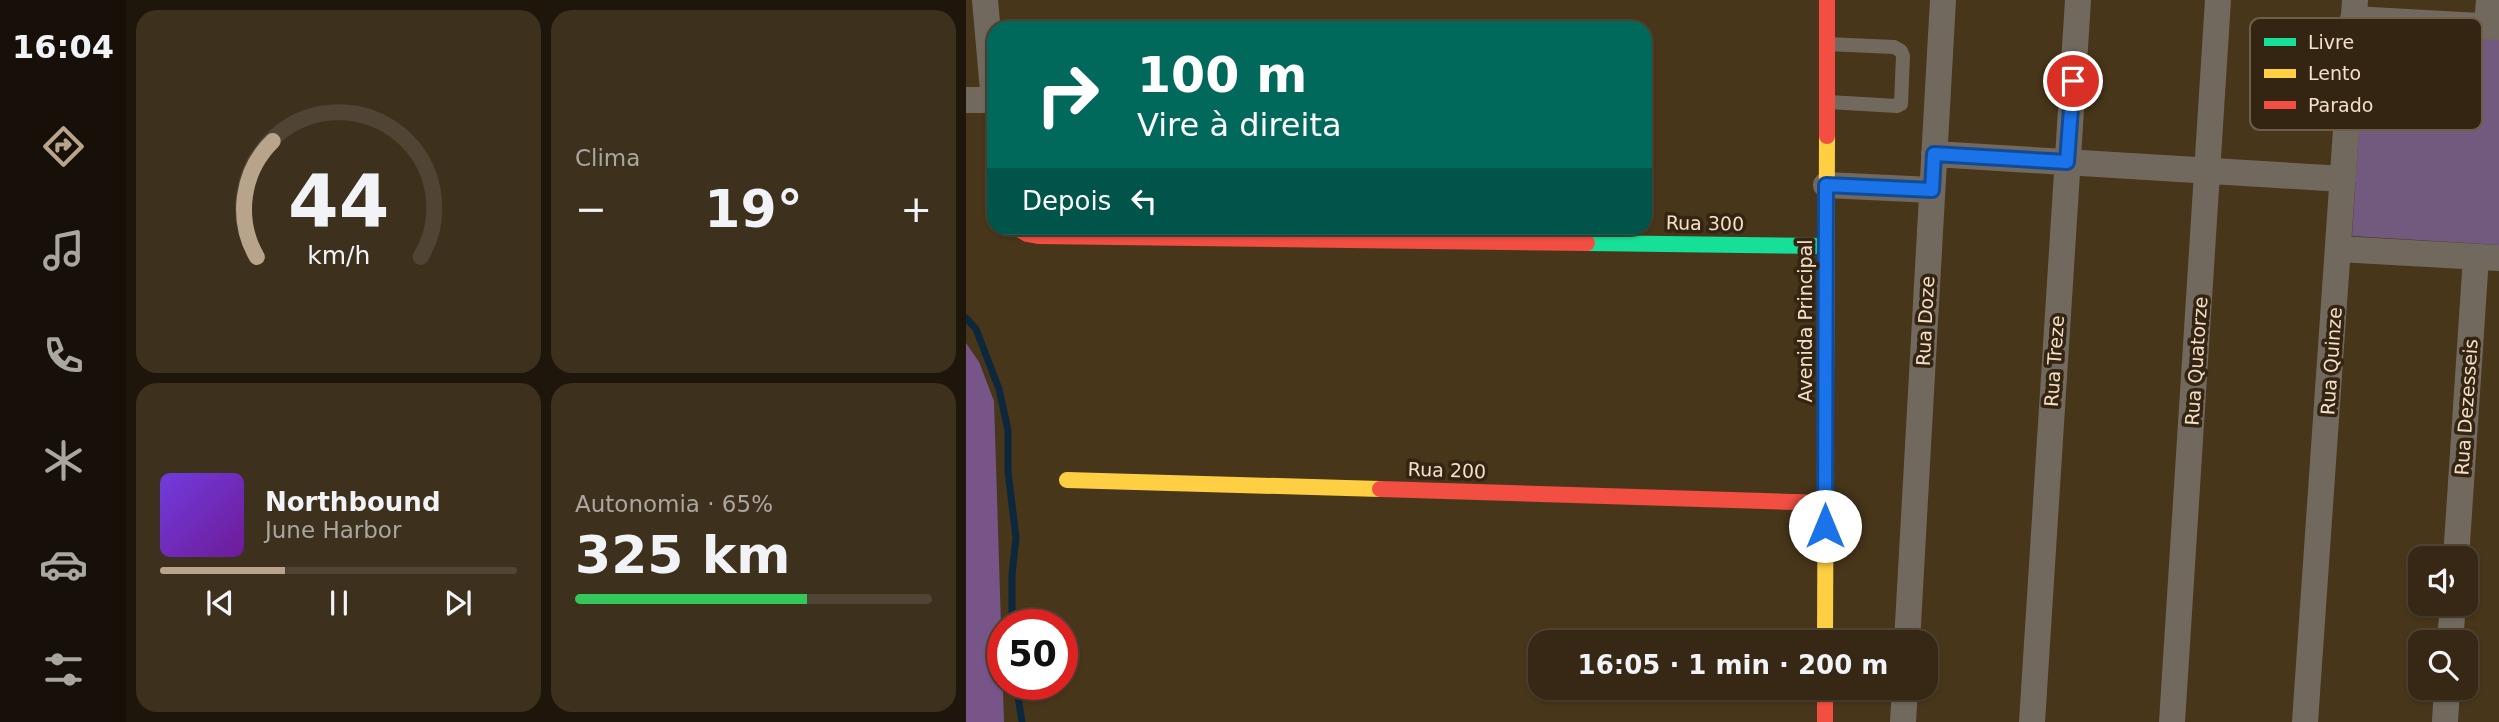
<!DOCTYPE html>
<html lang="pt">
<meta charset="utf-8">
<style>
:root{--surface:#362814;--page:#3d301d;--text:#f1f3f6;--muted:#aaa6a0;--line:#504434;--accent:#b8a48b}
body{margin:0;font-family:"DejaVu Sans",sans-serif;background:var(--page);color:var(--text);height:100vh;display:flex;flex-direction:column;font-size:26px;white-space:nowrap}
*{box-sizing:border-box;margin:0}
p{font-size:23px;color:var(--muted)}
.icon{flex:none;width:38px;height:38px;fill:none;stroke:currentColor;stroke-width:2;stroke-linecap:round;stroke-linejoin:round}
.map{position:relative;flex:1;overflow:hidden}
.side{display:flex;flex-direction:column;gap:10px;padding:10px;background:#1e160b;width:840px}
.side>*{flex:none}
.banner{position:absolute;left:21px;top:21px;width:665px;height:214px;border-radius:21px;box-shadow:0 2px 5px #0004,0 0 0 2px var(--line);background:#00695c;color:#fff;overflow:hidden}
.tools{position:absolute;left:1442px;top:546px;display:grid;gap:14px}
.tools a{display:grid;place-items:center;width:70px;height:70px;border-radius:14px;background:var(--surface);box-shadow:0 2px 5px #0004,0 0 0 2px var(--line);font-size:35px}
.speed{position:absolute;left:21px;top:609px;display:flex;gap:14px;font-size:35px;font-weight:700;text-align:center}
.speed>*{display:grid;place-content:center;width:91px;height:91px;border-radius:50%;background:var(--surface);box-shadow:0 2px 5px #0004,0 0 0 2px var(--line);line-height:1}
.speed .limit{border:10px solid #d22;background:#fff;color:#111}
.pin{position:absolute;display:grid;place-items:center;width:60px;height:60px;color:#fff;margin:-30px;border:4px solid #fff;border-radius:50%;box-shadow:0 2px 7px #0007}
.me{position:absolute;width:77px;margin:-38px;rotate:0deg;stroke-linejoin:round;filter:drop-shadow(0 0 5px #0008)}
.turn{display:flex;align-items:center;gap:24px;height:147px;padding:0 35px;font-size:32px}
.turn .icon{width:91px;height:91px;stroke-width:2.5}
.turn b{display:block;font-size:49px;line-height:60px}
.then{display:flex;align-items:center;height:66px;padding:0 35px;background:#0003;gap:14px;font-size:26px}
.big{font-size:52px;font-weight:700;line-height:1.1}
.side .card{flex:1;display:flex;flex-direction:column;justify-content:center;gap:10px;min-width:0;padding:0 24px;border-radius:21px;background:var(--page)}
.side .dial{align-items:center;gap:0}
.dial svg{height:182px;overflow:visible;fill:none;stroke:var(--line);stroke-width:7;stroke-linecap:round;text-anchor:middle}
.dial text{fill:var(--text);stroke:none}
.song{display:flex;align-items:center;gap:21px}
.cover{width:84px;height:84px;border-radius:10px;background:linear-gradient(135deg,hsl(260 70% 55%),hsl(280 70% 35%))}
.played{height:7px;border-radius:4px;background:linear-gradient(90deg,var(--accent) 35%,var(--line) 35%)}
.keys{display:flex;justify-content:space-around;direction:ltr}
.heat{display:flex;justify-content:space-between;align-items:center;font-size:38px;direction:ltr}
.charge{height:10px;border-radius:5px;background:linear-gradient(90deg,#34c759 65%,var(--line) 0)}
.side .tiles{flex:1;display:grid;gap:10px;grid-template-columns:repeat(2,1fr)}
.trip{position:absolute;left:562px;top:630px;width:410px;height:70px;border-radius:21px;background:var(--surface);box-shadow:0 2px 5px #0004,0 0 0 2px var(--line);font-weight:700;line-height:70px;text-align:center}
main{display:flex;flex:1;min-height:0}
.tab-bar{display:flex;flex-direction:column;width:126px;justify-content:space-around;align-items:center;background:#161008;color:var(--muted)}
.tab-bar .icon{width:49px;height:49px}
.tab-bar .current{color:var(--accent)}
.tab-bar b{font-size:32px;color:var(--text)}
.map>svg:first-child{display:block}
</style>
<main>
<nav class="tab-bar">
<b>16:04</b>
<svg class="icon current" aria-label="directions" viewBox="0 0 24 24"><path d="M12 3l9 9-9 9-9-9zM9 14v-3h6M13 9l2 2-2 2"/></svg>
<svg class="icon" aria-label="music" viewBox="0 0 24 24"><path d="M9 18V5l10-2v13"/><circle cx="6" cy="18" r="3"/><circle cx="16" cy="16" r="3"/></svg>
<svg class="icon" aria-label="phone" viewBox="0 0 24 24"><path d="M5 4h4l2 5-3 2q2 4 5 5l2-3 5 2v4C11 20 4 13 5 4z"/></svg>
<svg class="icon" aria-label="climate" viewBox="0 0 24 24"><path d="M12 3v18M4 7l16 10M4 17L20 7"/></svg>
<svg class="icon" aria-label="car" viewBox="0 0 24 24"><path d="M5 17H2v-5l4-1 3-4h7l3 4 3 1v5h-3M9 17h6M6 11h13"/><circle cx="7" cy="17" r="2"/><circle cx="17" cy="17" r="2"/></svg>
<svg class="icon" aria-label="filters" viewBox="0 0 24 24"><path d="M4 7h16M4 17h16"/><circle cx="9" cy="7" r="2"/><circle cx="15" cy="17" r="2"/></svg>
</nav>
<section class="side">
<div class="tiles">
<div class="card dial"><svg viewBox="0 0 100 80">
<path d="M14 69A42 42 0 1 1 86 69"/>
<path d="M14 69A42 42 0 0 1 21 18" stroke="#b8a48b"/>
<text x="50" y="56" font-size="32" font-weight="700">44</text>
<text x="50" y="72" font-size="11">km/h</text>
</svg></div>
<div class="card"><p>Clima</p>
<div class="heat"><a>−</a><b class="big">19°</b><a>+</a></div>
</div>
<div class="card">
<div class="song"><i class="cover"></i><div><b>Northbound</b><p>June Harbor</p></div></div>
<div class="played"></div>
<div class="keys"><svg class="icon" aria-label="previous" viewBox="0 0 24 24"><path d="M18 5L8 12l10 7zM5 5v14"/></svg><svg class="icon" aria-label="pause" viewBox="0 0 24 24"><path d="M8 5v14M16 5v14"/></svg><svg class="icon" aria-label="next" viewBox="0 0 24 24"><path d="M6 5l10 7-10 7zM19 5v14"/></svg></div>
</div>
<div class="card"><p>Autonomia · 65%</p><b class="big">325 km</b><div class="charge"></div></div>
</div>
</section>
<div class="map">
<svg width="1533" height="722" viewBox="0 0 1533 722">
<rect width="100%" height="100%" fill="#48361a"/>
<path fill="#72597e" d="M1399,32l134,7v206l-147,-9z"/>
<path fill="#758" d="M0,343l13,19 15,39 10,321h-38z"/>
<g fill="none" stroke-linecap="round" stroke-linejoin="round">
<path stroke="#0d273d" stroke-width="7" d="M0,318l10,11 23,60 9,41v41l8,67 -4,37v50
M50,684l6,38"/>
<path stroke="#72695e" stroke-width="14" d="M861,44l67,3 7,4 2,5 -2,48 -4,2 -69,-4"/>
<path stroke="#72695e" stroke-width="26" d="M19,0l9,102
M1387,19l146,8
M1521,26l2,-26
M0,100h28
M968,154l409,25
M860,185l106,5
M1373,249l160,9
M1490,558l20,-301
M941,642l36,-642
M1484,642l3,-38
M937,722l2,-34
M1066,722l46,-722
M1206,722l46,-722
M1339,722l50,-722
M1479,722l2,-34"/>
<path stroke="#16e098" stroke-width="16" d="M621,243l239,3"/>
<path stroke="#ffcf43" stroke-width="16" d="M101,480l313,9
M859,642l2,-506"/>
<path stroke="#f24e42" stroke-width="16" d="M861,136v-136
M51,228l10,6 11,2 549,7
M414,489l445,14
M859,688v34"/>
</g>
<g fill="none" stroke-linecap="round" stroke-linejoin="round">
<g stroke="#114b97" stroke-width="18">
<path id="route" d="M859,526l1,-341 106,5 2,-36 133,8 6,-81"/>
</g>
<use href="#route" stroke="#1a73e8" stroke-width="12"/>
</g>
<g text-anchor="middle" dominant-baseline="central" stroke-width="7" stroke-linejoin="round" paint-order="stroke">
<g font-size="19" fill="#f5dfc8" stroke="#342512">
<text transform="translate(739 223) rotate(1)">Rua 300</text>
<text transform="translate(839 321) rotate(-90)">Avenida Principal</text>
<text transform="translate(959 321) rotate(-87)">Rua Doze</text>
<text transform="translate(1088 361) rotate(-86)">Rua Treze</text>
<text transform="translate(1230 361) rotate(-86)">Rua Quatorze</text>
<text transform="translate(1365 361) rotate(-86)">Rua Quinze</text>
<text transform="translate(1500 407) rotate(-86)">Rua Dezesseis</text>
<text transform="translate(481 470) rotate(2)">Rua 200</text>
</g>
</g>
<rect x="1284" y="18" width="232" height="112" rx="10" fill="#342512" stroke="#6e5d49" stroke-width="2"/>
<rect x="1298" y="38" width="32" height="8" fill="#16e098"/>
<rect x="1298" y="69" width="32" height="9" fill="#ffcf43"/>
<rect x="1298" y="101" width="32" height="8" fill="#f24e42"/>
<g font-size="19" fill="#f5dfc8">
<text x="1342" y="49">Livre</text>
<text x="1342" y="80">Lento</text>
<text x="1342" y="112">Parado</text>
</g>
</svg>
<div class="tools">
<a><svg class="icon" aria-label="sound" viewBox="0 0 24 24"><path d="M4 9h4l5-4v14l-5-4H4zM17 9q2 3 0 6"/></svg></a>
<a><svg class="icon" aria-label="search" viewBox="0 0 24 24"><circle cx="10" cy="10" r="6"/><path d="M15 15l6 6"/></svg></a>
</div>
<div class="speed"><div class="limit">50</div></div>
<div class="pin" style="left:1107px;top:81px;background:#d93025"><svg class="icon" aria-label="arrive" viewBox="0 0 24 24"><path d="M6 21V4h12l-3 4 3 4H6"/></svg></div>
<svg class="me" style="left:859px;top:526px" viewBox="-20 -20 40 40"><circle r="19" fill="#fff"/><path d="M0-13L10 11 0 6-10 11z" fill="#1a73e8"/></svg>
<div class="trip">16:05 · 1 min · 200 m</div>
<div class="banner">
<div class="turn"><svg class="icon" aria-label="right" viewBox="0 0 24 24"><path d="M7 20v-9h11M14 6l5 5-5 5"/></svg><div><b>100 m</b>Vire à direita</div></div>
<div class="then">Depois<svg class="icon" aria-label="left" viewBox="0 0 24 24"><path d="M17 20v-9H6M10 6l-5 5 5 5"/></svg></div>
</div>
</div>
</main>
